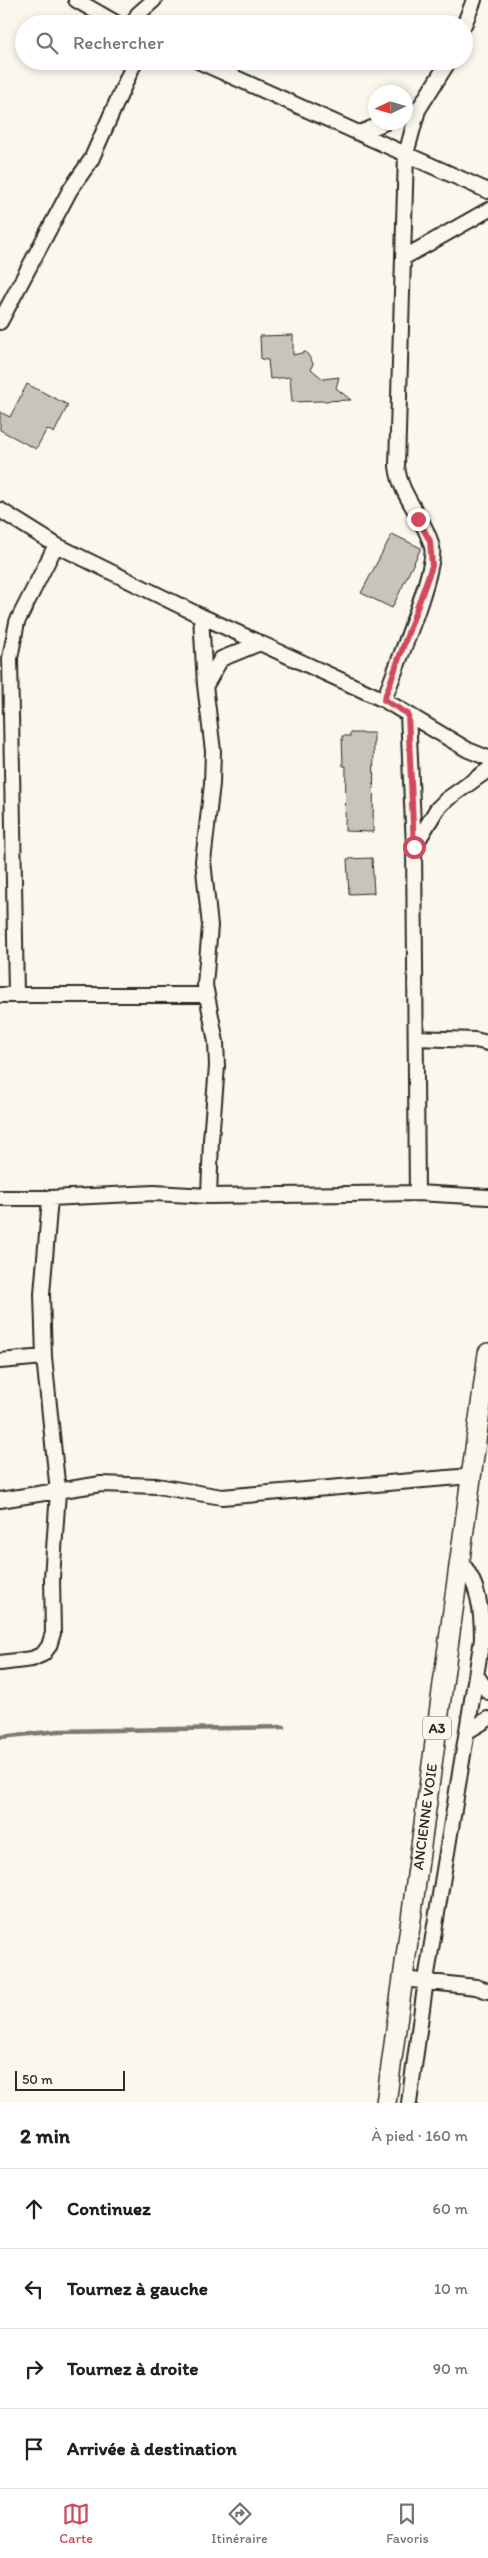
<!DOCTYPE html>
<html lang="fr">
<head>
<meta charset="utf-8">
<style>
	body { margin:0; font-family:Itim,sans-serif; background:#f2f2f2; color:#202124 }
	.compass { position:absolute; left:368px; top:85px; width:45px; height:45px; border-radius:50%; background:#fff; box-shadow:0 2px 8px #0003; rotate:266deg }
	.scale { position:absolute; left:15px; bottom:12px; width:110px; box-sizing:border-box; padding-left:5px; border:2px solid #2b2b2b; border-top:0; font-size:14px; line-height:18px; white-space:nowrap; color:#2b2b2b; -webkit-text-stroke:4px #fbf7ec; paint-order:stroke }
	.stop { position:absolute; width:15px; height:15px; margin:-11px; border:4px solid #d1495b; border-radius:50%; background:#fff }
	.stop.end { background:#d1495b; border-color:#fff; box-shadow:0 1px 5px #0008 }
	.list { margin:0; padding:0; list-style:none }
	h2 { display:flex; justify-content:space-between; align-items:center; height:65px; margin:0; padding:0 20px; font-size:21px }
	h2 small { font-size:16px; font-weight:400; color:#757577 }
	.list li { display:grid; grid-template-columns:32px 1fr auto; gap:15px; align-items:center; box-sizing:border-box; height:80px; padding:0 20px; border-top:1px solid #e0e0e0 }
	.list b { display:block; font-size:19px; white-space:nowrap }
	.list em { font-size:16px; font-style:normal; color:#757577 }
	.icon { flex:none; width:28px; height:28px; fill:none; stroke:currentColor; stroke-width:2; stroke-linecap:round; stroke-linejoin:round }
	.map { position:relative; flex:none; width:488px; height:2103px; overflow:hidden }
	.search { position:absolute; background:#fff; box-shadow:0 2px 8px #0003; left:15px; right:15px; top:15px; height:55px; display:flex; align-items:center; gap:12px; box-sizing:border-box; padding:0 18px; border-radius:28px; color:#757577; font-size:19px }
	.sheet { height:385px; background:#fff }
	nav { display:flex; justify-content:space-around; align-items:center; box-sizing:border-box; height:70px; border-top:1px solid #e0e0e0; background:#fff; font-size:14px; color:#757577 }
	nav a { display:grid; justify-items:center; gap:2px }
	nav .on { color:#d1495b }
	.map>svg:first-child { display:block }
</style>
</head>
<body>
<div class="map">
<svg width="488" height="2103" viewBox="0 0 488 2103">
	<rect width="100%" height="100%" fill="#fbf7ec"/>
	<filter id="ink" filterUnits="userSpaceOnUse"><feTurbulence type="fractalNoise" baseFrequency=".02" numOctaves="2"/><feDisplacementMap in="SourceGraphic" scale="10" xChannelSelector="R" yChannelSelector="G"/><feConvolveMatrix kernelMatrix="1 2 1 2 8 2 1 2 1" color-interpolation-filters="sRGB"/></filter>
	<g filter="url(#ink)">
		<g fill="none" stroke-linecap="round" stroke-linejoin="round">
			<!-- stream -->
			<path stroke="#7b7a75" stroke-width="4.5" d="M 0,1737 L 59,1731 L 284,1727"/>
		</g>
		<!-- building -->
		<path fill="#c7c4bc" stroke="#2b2b2b" d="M 293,335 L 293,355 L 306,352 L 313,363 L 311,369 L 323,379 L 339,377 L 336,388 L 351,400 L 292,402 L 290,377 L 270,379 L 268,360 L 261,359 L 260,336 Z
			M 27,384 L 68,405 L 54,433 L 47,429 L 36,449 L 0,430 L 0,412 L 10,417 Z
			M 392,534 L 421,548 L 392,608 L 361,593 Z
			M 350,733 L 374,733 L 373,832 L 345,831 L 346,766 L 343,766 L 342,736 L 350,736 Z
			M 372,858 L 374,893 L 349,894 L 347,859 Z"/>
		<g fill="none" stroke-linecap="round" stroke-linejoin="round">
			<!-- minor casing -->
			<g stroke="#2b2b2b" stroke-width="18">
				<path id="minor" d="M 76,0 L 118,24
					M 133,24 L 138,14 L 154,0
					M 464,25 L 474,0
					M 198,61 L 488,191
					M 360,133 L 386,122
					M 403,258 L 488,210
					M 0,322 L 70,190 L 91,160 L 135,61
					M 0,510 L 56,545 L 201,616 L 384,700 L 468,750 L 488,758
					M 201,616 L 205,685 L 213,751 L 212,784 L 203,861 L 210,926 L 205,985 L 216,1042 L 217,1066 L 211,1140 L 209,1196
					M 206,685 L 221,659 L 260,643
					M 384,700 C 394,672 437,569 432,547 C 425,518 400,497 397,466 L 406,154 L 418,110 L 449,61
					M 408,714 L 414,847 L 417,1193
					M 414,847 L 437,809 L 446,800 L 488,770
					M 16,994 L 10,658 L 17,622 L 56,545
					M 0,995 L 206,995
					M 416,1038 L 475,1040 L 488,1043
					M 0,1198 L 50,1198 L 154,1193 L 209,1196 L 417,1193 L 488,1197
					M 0,1361 L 44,1357
					M 0,1500 L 101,1484 L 157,1486 L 222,1497 L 471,1476
					M 0,1663 L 32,1659 L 43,1654 L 49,1646 L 53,1633 L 52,1578 L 58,1492 L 44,1357 L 42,1294 L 50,1198
					M 477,1676 L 488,1692
					M 468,1731 L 488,1719
					M 403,1979 L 476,1987 L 488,1991
					M 409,2103 L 426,1980 L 482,1639 C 482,1611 479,1583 460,1561"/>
			</g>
			<!-- major casing -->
			<g stroke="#2b2b2b" stroke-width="22">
				<g id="major">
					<path id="s1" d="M 386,2103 L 488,1353"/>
				</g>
			</g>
			<!-- minor -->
			<use href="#minor" stroke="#fbf7ec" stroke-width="14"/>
			<!-- major -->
			<use href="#major" stroke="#fbf7ec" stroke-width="19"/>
		</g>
	</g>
	<g fill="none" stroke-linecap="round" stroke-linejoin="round" filter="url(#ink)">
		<!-- route -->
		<path stroke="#d1495b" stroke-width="6" d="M 414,847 L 408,714 L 384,700 L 432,566 L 430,541 L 418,519"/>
	</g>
	<g text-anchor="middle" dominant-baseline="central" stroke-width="4" stroke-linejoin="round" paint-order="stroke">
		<!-- shield labels -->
		<rect fill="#fbf7ec" stroke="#696865" stroke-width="1" x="423" y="1716.5" width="28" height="23" rx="4"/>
		<g font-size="14" font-weight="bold" fill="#2b2b2b">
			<text x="437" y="1728">A3</text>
		</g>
		<!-- street labels -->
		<g font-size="15" fill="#2b2b2b" stroke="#fbf7ec">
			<text stroke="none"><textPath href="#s1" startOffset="289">ANCIENNE VOIE</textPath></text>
		</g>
	</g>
</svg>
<svg class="compass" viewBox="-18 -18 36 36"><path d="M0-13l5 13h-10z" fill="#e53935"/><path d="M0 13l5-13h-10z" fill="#757577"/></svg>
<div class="scale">50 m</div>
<div class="stop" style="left:414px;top:847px"></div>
<div class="stop end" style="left:418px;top:519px"></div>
<div class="search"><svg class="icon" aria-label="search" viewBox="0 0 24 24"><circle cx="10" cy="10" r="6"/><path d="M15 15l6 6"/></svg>Rechercher</div>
</div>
<section class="sheet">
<h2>2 min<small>À pied · 160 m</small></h2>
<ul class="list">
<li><svg class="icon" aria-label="ahead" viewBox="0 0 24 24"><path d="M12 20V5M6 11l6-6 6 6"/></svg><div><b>Continuez</b></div><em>60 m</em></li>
<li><svg class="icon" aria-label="left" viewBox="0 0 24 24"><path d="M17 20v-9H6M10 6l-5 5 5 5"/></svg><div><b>Tournez à gauche</b></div><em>10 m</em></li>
<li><svg class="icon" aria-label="right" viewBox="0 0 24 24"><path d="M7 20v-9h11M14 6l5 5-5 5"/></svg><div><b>Tournez à droite</b></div><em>90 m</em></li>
<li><svg class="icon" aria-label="arrive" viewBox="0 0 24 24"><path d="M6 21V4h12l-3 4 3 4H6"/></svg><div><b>Arrivée à destination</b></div></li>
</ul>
</section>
<nav>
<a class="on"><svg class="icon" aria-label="map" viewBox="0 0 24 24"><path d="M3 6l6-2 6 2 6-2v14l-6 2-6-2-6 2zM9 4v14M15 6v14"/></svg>Carte</a>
<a><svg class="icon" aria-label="directions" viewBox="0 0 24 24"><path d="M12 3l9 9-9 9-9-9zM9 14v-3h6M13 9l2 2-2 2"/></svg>Itinéraire</a>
<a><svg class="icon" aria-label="saved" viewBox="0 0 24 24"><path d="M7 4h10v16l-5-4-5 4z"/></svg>Favoris</a>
</nav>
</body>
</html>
